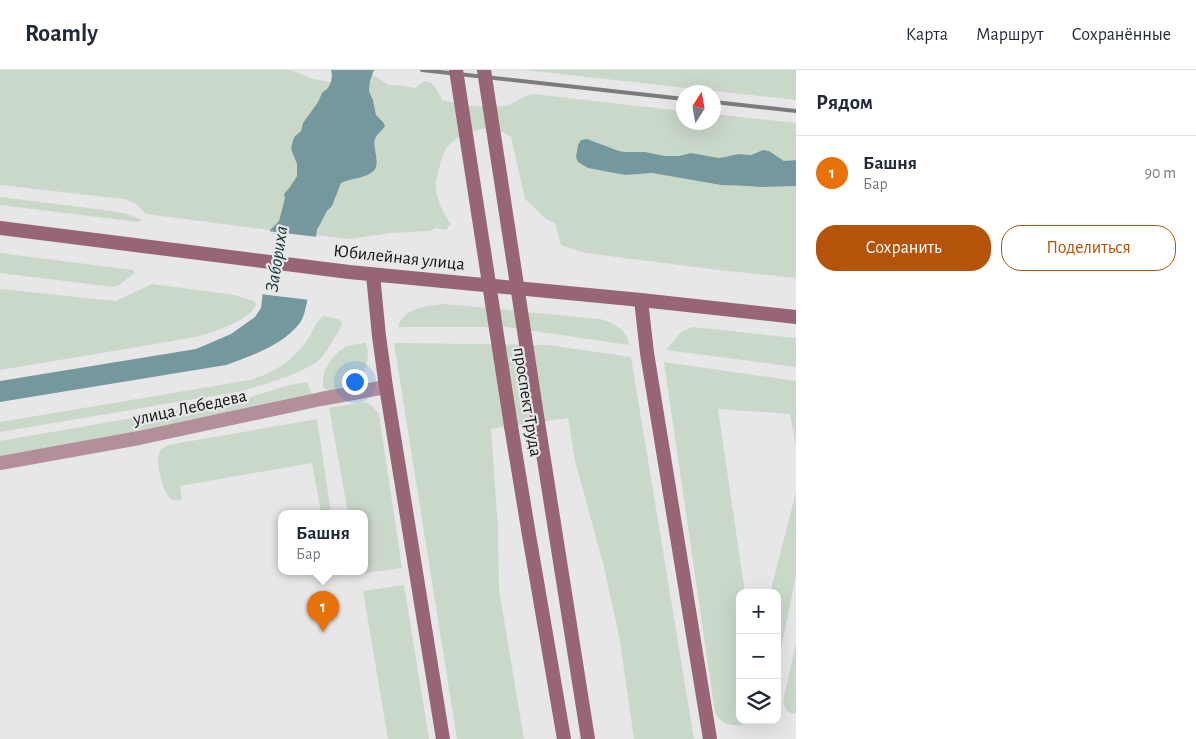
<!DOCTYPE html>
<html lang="ru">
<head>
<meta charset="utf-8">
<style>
	body { margin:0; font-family:"Alegreya Sans",sans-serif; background:#f2f2f3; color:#1f2937 }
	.controls { position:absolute; right:15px; bottom:15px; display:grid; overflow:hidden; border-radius:10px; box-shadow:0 5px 20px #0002 }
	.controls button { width:45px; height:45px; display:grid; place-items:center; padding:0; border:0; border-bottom:1px solid #e0e1e3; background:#fff; color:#1f2937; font:25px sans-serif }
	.compass { position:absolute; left:676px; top:15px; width:45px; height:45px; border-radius:50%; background:#fff; box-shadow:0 5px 20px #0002; rotate:11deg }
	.you { position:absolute; left:354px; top:311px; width:18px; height:18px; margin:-12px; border:4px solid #fff; border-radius:50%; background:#1a73e8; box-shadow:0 0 0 8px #1a73e833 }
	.badge { display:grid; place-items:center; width:32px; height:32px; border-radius:50%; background:#b45309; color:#fff; font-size:16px; font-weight:700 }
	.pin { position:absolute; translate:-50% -41px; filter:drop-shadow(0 1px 2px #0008) }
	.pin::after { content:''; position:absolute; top:26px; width:18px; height:15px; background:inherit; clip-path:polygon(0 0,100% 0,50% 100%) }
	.popup { position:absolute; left:278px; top:440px; width:90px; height:65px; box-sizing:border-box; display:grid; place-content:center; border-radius:10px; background:#fff; filter:drop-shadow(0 1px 4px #0005); font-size:16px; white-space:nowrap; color:#747a83 }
	.popup b { font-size:19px; color:#1f2937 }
	.popup::after { content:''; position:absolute; left:50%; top:100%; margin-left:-10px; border:10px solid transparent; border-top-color:#fff }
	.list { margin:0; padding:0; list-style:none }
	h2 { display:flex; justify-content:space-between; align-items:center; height:65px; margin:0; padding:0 20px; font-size:21px }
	h2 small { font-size:16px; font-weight:400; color:#747a83 }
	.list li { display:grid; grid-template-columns:32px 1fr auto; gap:15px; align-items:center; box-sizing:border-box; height:75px; padding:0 20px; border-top:1px solid #e0e1e3 }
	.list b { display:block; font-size:19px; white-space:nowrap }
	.list p { margin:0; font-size:16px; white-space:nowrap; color:#747a83 }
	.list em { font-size:16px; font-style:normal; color:#747a83 }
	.actions { display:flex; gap:10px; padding:15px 20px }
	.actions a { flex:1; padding:11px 0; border:1px solid #b45309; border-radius:20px; text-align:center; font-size:18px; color:#b45309 }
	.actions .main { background:#b45309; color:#fff }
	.icon { flex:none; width:28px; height:28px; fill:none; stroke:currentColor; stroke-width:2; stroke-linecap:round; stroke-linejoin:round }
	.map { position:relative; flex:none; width:796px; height:669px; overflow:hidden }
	header { display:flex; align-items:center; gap:30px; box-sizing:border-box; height:70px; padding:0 25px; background:#fff; border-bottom:1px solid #e0e1e3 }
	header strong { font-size:24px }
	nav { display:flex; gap:28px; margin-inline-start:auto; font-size:18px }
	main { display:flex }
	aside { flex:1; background:#fff }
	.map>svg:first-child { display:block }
</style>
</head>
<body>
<header>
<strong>Roamly</strong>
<nav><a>Карта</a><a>Маршрут</a><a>Сохранённые</a></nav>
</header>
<main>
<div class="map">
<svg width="796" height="669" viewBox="0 0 796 669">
	<rect width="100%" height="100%" fill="#e7e7e8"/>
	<!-- green -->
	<path fill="#cad8ca" d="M 0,0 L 291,0 L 313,9 L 331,12 L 328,18 L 322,23 L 318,32 L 303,53 L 301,61 L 295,66 C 295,73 295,80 296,87 C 297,103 301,108 287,121 L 279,151 L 270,160 L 146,144 L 136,134 L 124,129 L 0,115 Z
		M 524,0 L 796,0 L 796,30 Z
		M 373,5 L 389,15 L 396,15 L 415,18 L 425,11 C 435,13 438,21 442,30 C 461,35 490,40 509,35 C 517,32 523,25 533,24 L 683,41 L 684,52 L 714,52 L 714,44 L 796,53 L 796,90 L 784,91 L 769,81 L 763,80 L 751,85 L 738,84 L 725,87 L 719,88 L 691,83 L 679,86 L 665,86 L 645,82 L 625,82 L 619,81 L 587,69 L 588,98 L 625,105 L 652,103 L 721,115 L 747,116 L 754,117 L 796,116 L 796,208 L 719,200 L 585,183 L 561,175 L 555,153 L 546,149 L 525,129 L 511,67 C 507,65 502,61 497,60 C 489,57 479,59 470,62 C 463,65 456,68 450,74 C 443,80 441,90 439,99 C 438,104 436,109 436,114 C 435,127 443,143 451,154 L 446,160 L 436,158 L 430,161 L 390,163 L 350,169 L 316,165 L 320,154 L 327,140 L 332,136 L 341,113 C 349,108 364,109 371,103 C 384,92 369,77 377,66 C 378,64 380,62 382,61 L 383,52 L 376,45 L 373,30 L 369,21 L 370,11 Z
		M 0,127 L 112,141 L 127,144 L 142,150 L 138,152 L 0,135 Z
		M 0,183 L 133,200 L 135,203 L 119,215 L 113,217 L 0,203 Z
		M 152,214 L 235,225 L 254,231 L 256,234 C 252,250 211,263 196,267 L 0,300 L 0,219 L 116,231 Z
		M 444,234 L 600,249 C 613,253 628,259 629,275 L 506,257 L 398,257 C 404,237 427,236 444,234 Z
		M 323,246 L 338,249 L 341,251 L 342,255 C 335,266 329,278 321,288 C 308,302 262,315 242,321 L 0,362 L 0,352 L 250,310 C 274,303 294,290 308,269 C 313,261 316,252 323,246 Z
		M 692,257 L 796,268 L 796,297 L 666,280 L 681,262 Z
		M 363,273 L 366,273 C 375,300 351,327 324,319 C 319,305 331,285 344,278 C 350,274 357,275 363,273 Z
		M 394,273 L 548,275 L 631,287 L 694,669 L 634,669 L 620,571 L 604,497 L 575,391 L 568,348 L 491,359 L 498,459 L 499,519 L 524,669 L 457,669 Z
		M 664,292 L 796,311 L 796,377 L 790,344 L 718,339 L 745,523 L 740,523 L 740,650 L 761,650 L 760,652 C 744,655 725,661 715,643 Z
		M 307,312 L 314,328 L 313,333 L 0,386 L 0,371 L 248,328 L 285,316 Z
		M 365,332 L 372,336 L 379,344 L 402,498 L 358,504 L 357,501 L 364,501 L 364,443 L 348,443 L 329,338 Z
		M 317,349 L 331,443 L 321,443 L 312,393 L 180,416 L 182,430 C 178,430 174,431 171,429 C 162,423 156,392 159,383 C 161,379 164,377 168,375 Z
		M 796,422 L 796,506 L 777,598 L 777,523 L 770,523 Z
		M 404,515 L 429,669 L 388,669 L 363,521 Z
		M 796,573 L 796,643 L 792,644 L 786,640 L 783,632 Z"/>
	<!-- water -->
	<path fill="#75989f" d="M 331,0 L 374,0 L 370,11 L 369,21 L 373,30 L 376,45 L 383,52 L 385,56 C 382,61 377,64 375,69 C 372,80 383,95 371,103 C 362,109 350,108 341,113 L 332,136 L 327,141 L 317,160 L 307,232 C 305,240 304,248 299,254 C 283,275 249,287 226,295 L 0,332 L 0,311 L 196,279 L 231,264 L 255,247 L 261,238 L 270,160 L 279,151 L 280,147 L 285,128 L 284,124 L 290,117 L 297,106 L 297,94 L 291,79 L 293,70 L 295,66 L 301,61 L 303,53 L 318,32 L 322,23 L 328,18 L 331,12 L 332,5 Z
		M 587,69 L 619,81 L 625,82 L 645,82 L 665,86 L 679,86 L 691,83 L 719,88 L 725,87 L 738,84 L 751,85 L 763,80 L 769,81 L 784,91 L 796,90 L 796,116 L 760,117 L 747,116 L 721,115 L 652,103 L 625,105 L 588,98 L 578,92 L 576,87 L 578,75 L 581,70 Z"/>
	<!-- pier -->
	<path fill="#e7e7e8" d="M 267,161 L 318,167 L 310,230 L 260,224 Z"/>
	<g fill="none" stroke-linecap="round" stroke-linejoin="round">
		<!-- minor -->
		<path stroke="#b38f99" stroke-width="14" d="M 0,393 L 139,368 L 321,329 L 386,317"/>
		<!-- secondary -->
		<path stroke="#976574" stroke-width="14" d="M 0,158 L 349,202 L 641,230 L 796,247
			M 373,205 L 379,266 L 386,317 L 443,669
			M 641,230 L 647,283 L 710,669
			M 538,352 L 588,669
			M 511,356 L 529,465 L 564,669"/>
		<!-- rail -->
		<path stroke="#7c7c7d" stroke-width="4" d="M 422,0 L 684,29
			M 714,32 L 796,41"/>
		<!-- secondary-bridge -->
		<path stroke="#976574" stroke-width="14" d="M 456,0 L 511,356
			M 484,0 L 538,352"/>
	</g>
	<g text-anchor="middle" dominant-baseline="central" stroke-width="4.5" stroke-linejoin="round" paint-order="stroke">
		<!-- street labels -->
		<g font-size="18" fill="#121212" stroke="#e7e7e8">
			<text transform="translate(399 188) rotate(6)">Юбилейная улица</text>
			<text transform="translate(527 332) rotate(81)">проспект Труда</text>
			<text transform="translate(190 338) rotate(-12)">улица Лебедева</text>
		</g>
		<!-- water labels -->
		<g font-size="19" font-style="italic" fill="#0f343a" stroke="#e7e7e8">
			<text transform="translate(277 189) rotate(-81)">Забориха</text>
		</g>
	</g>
</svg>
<div class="controls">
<button>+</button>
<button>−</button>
<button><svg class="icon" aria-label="layers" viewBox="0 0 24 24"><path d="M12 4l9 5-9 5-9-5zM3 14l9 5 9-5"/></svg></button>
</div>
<svg class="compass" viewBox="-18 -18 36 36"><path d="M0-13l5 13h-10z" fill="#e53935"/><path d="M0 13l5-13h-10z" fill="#747a83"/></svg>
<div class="you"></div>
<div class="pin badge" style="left:323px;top:562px;background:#e8710a">1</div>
<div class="popup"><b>Башня</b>Бар</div>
</div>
<aside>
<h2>Рядом<small></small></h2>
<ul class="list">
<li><span class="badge" style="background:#e8710a">1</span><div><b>Башня</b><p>Бар</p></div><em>90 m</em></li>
</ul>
<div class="actions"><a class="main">Сохранить</a><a>Поделиться</a></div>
</aside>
</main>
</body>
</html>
